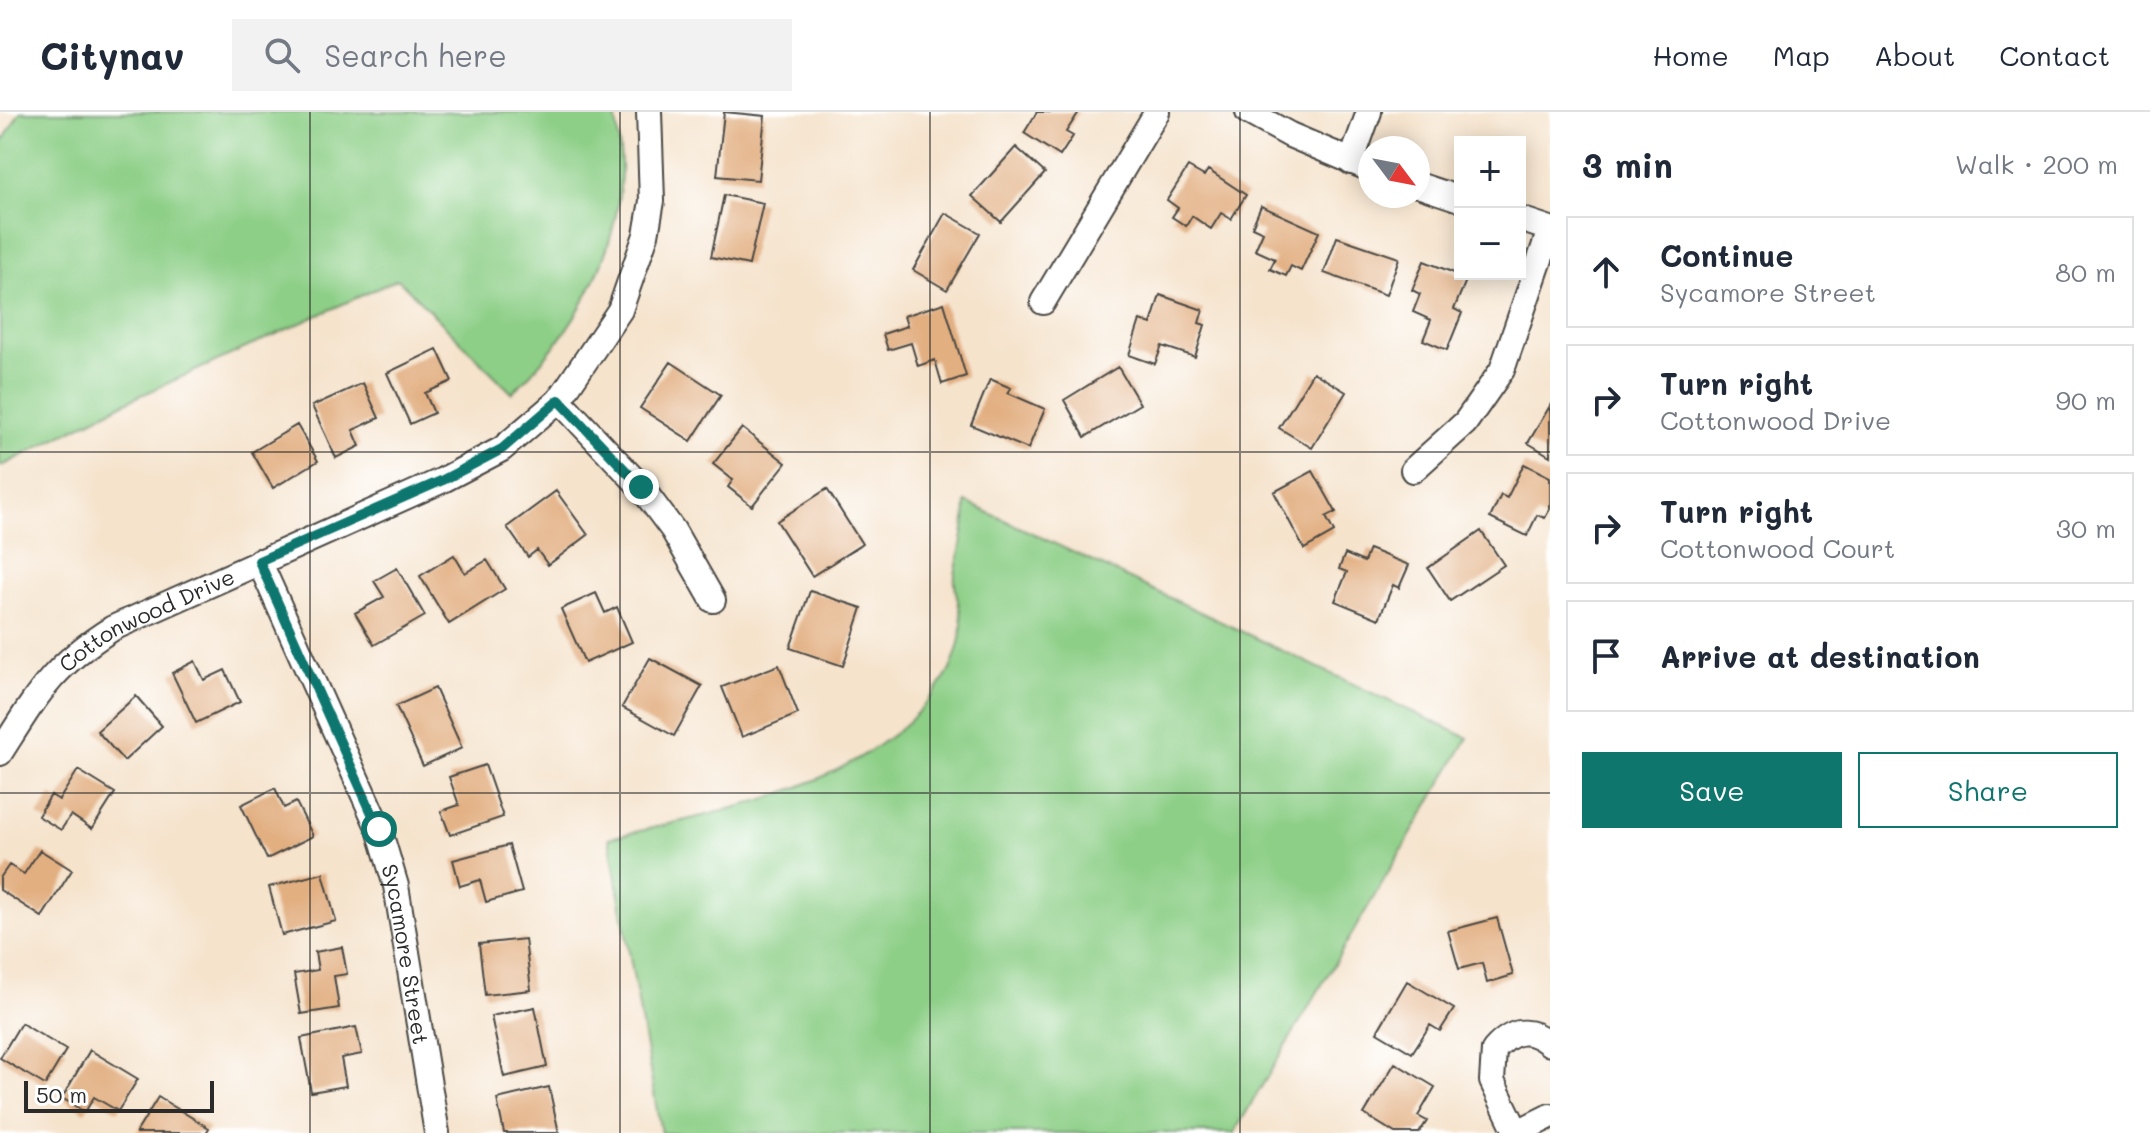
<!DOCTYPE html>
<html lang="en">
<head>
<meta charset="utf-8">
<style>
	body { margin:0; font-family:Mali,sans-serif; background:#f2f2f3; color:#1f2937 }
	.controls { position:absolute; right:24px; top:24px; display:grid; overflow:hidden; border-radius:0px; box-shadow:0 4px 20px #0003 }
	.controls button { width:72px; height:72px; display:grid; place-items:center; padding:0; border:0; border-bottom:2px solid #e0e1e3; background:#fff; color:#1f2937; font:40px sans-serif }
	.compass { position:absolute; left:1358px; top:24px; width:72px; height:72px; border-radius:50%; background:#fff; box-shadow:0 4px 20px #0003; rotate:122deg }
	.scale { position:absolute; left:24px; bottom:20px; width:190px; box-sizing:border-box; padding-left:8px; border:4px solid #2b2b2b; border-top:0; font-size:22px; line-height:28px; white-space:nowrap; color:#2b2b2b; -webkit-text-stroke:6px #fff; paint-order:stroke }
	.stop { position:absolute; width:24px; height:24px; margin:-18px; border:6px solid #0f766e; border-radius:50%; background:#fff }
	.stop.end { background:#0f766e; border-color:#fff; box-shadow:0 2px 8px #0008 }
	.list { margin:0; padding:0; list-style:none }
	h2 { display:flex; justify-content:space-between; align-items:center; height:104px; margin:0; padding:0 32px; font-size:34px }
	h2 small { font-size:26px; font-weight:400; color:#747a83 }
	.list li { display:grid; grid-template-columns:52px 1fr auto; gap:24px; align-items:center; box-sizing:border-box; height:112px; margin:0 16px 16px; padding:0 16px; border:2px solid #e0e1e3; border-radius:0px }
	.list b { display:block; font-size:30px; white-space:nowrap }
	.list p { margin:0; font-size:26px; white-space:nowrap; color:#747a83 }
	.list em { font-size:26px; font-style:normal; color:#747a83 }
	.actions { display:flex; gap:16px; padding:24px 32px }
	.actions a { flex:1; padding:18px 0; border:2px solid #0f766e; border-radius:0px; text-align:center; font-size:28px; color:#0f766e }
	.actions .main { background:#0f766e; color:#fff }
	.icon { flex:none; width:44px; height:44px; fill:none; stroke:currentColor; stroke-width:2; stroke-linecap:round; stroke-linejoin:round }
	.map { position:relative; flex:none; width:1550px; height:1021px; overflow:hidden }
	header { display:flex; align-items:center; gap:48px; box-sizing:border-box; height:112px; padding:0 40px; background:#fff; border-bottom:2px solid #e0e1e3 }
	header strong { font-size:38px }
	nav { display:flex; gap:44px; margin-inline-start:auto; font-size:28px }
	.search { width:560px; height:72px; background:#f2f2f3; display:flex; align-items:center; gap:20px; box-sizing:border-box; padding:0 28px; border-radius:0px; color:#747a83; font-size:30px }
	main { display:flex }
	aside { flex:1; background:#fff }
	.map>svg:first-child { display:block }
</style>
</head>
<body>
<header>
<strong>Citynav</strong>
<div class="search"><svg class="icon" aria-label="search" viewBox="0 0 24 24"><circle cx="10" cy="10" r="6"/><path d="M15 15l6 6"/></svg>Search here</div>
<nav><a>Home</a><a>Map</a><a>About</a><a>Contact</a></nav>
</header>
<main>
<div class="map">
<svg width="1550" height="1021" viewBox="0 0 1550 1021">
	<rect width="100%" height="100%" fill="#fff"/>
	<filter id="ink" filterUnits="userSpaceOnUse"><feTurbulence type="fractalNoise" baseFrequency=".0125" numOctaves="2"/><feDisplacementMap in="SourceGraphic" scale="16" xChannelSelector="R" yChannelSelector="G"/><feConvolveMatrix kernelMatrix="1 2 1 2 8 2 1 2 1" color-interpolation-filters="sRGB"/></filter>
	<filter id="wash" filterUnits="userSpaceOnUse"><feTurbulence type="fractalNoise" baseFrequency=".006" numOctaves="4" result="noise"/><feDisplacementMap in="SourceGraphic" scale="32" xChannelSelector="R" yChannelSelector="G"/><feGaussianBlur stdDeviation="1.8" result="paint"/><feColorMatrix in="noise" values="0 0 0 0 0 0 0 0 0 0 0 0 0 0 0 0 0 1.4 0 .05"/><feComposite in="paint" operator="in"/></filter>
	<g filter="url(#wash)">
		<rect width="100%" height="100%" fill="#f5e3cc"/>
		<!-- green -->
		<path fill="#8dcf87" stroke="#5c7d59" stroke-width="2" d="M 20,0 L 615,0 C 617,20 622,41 621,61 C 617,148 573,222 512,281 L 398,167 L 122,292 L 0,355 L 0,34 Z
			M 966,390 L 1468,626 L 1234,1021 L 661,1021 L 609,726 C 726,698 877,675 947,563 C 954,552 962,524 962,511 C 961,495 953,478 955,463 C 960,437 966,416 966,390 Z"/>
		<g id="blocks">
			<!-- building -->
			<path fill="#e2af81" d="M 724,0 L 765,4 L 758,68 L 717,64 Z
				M 1037,0 L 1079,0 L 1066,20 L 1073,24 L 1060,44 L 1024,21 Z
				M 1016,35 L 1045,61 L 1001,110 L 972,84 Z
				M 1188,55 L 1204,64 L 1208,58 L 1246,83 L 1231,107 L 1221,101 L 1211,117 L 1192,104 L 1186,114 L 1172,105 L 1178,96 L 1167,88 Z
				M 724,83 L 763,91 L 749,153 L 711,145 Z
				M 1261,94 L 1319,120 L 1301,159 L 1291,154 L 1286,164 L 1270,157 L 1275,147 L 1255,138 L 1263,120 L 1252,115 Z
				M 945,101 L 980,121 L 947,178 L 913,158 Z
				M 1337,125 L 1399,146 L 1386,183 L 1324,161 Z
				M 1424,149 L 1467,166 L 1454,197 L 1462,201 L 1447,238 L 1423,228 L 1431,208 L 1413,200 L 1420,182 L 1412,178 Z
				M 1160,183 L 1203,198 L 1199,211 L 1205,213 L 1195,245 L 1162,234 L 1155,252 L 1129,243 L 1140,208 L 1151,212 Z
				M 944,191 L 966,264 L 942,272 L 935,248 L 918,254 L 911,231 L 888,238 L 883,222 L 907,214 L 904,204 Z
				M 437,237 L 452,269 L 425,281 L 434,301 L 410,312 L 387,261 Z
				M 671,250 L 721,283 L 691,329 L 640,296 Z
				M 1118,255 L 1140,292 L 1085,325 L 1064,288 Z
				M 1313,260 L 1346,280 L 1312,336 L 1279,316 Z
				M 990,267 L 1011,276 L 1008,281 L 1045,297 L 1028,337 L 971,313 Z
				M 363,271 L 379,306 L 353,318 L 360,334 L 336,346 L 312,294 Z
				M 1550,294 L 1550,344 L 1528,331 Z
				M 297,313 L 318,349 L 273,376 L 252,340 Z
				M 742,316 L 786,351 L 752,394 L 728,375 L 733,368 L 713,352 Z
				M 1524,352 L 1550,365 L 1550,397 L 1545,406 L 1537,403 L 1527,424 L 1490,406 L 1501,383 L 1507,386 Z
				M 1313,359 L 1336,400 L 1326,405 L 1334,420 L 1304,437 L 1274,380 Z
				M 827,377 L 862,432 L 812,464 L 777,409 Z
				M 556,379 L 588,423 L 548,453 L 537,438 L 528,445 L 507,415 Z
				M 1481,419 L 1504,453 L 1450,489 L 1428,456 Z
				M 1369,437 L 1409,453 L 1399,476 L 1393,473 L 1379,507 L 1335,489 L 1347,460 L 1339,457 L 1345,442 L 1364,450 Z
				M 454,443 L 465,461 L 487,448 L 505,477 L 449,512 L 420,464 Z
				M 397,456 L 425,504 L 374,533 L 355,501 L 384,485 L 374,469 Z
				M 810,479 L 862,496 L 843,554 L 790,536 Z
				M 596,481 L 605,501 L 617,495 L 632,530 L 585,551 L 561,497 Z
				M 650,546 L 702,574 L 674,624 L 622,595 Z
				M 195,549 L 204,568 L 225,558 L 240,590 L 196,611 L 172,561 Z
				M 779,553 L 798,602 L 742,625 L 722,575 Z
				M 435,576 L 462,636 L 423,654 L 396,594 Z
				M 136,584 L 162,614 L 124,649 L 97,619 Z
				M 485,653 L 503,705 L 450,723 L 441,699 L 459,693 L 449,665 Z
				M 78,658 L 115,681 L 92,717 L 71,703 L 61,718 L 38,704 L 51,683 L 59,688 Z
				M 275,676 L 284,696 L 296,690 L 313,724 L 267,747 L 241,693 Z
				M 509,733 L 522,780 L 486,790 L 480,768 L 460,774 L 453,748 Z
				M 40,738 L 72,758 L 42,805 L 0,778 L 0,766 L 9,753 L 24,762 Z
				M 323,761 L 336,809 L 282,823 L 269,775 Z
				M 1497,806 L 1513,863 L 1487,871 L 1482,851 L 1459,857 L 1448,819 Z
				M 525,827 L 531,878 L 485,883 L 479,832 Z
				M 342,835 L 347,862 L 334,864 L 339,896 L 301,902 L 294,862 L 318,858 L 315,840 Z
				M 1407,869 L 1454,897 L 1440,919 L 1430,913 L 1412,941 L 1377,920 Z
				M 535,895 L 547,955 L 504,965 L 491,904 Z
				M 21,911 L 66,938 L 45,973 L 0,946 Z
				M 356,915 L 362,942 L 341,946 L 346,974 L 311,980 L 301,926 Z
				M 90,938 L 138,967 L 118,999 L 94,985 L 85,1000 L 62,986 Z
				M 1395,951 L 1435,975 L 1418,1004 L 1427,1009 L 1419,1021 L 1395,1021 L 1364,1002 Z
				M 549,975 L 559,1021 L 504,1021 L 497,987 Z
				M 158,985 L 209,1016 L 206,1021 L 136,1021 Z"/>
		</g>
	</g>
	<g filter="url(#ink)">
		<use href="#blocks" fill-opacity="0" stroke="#494743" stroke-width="2"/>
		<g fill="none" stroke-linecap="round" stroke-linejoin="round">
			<!-- minor casing -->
			<g stroke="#494743" stroke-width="28">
				<g id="minor">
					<path d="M 1248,0 L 1290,23 L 1370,57"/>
					<path d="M 1351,50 L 1369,0"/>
					<path d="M 1418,73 L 1460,87"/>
					<path d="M 1520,107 L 1550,117"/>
					<path d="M 1043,190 L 1157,0"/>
					<path d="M 559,288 L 641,375 L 673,418 L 713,488"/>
					<path d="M 1413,358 L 1465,311 L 1502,258 L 1550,118"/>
					<path id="s1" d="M 259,449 L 379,717 L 396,774 L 437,1021"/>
					<path id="s2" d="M 0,641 C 37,583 52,554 113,516 L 443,368 L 502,337 L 559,288 L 620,198 L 646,123 L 652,89 L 649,0"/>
					<path d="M 1516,1021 L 1550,1004"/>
					<path d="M 1517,1021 L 1492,969 L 1494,938 C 1512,918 1528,914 1550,932"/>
				</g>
			</g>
			<!-- minor -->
			<use href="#minor" stroke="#fff" stroke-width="24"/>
		</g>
	</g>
	<g fill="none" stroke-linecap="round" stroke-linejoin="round" filter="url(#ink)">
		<!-- route -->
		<path stroke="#0f766e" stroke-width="10" d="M 379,717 L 259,449 L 443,368 L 502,337 L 559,288 L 641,375"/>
	</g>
	<!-- grid -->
	<path fill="none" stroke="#2b2b2b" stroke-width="2" stroke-opacity="0.55" d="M 310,0 L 310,1021M 620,0 L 620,1021M 930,0 L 930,1021M 1240,0 L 1240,1021M 0,340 L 1550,340M 0,681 L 1550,681"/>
	<g text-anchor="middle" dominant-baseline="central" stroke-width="7" stroke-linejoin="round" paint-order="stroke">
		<!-- street labels -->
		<g font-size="22" fill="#2b2b2b" stroke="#fff">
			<text stroke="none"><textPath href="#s2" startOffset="204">Cottonwood Drive</textPath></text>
			<text stroke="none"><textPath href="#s1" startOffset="422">Sycamore Street</textPath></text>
		</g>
	</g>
</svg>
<div class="controls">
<button>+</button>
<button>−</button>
</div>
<svg class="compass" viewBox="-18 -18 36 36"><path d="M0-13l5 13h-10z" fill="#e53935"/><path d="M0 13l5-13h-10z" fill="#747a83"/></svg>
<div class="scale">50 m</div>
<div class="stop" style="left:379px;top:717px"></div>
<div class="stop end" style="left:641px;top:375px"></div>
</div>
<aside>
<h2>3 min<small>Walk · 200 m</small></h2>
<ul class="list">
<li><svg class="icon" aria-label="ahead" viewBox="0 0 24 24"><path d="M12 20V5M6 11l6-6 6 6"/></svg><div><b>Continue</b><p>Sycamore Street</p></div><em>80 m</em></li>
<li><svg class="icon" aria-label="right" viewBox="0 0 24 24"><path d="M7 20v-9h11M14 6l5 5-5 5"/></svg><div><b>Turn right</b><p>Cottonwood Drive</p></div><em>90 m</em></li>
<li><svg class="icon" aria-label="right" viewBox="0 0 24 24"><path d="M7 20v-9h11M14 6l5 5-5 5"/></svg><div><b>Turn right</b><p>Cottonwood Court</p></div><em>30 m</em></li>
<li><svg class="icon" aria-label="arrive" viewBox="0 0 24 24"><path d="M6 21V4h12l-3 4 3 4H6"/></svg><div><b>Arrive at destination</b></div></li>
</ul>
<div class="actions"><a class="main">Save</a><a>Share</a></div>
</aside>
</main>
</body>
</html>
